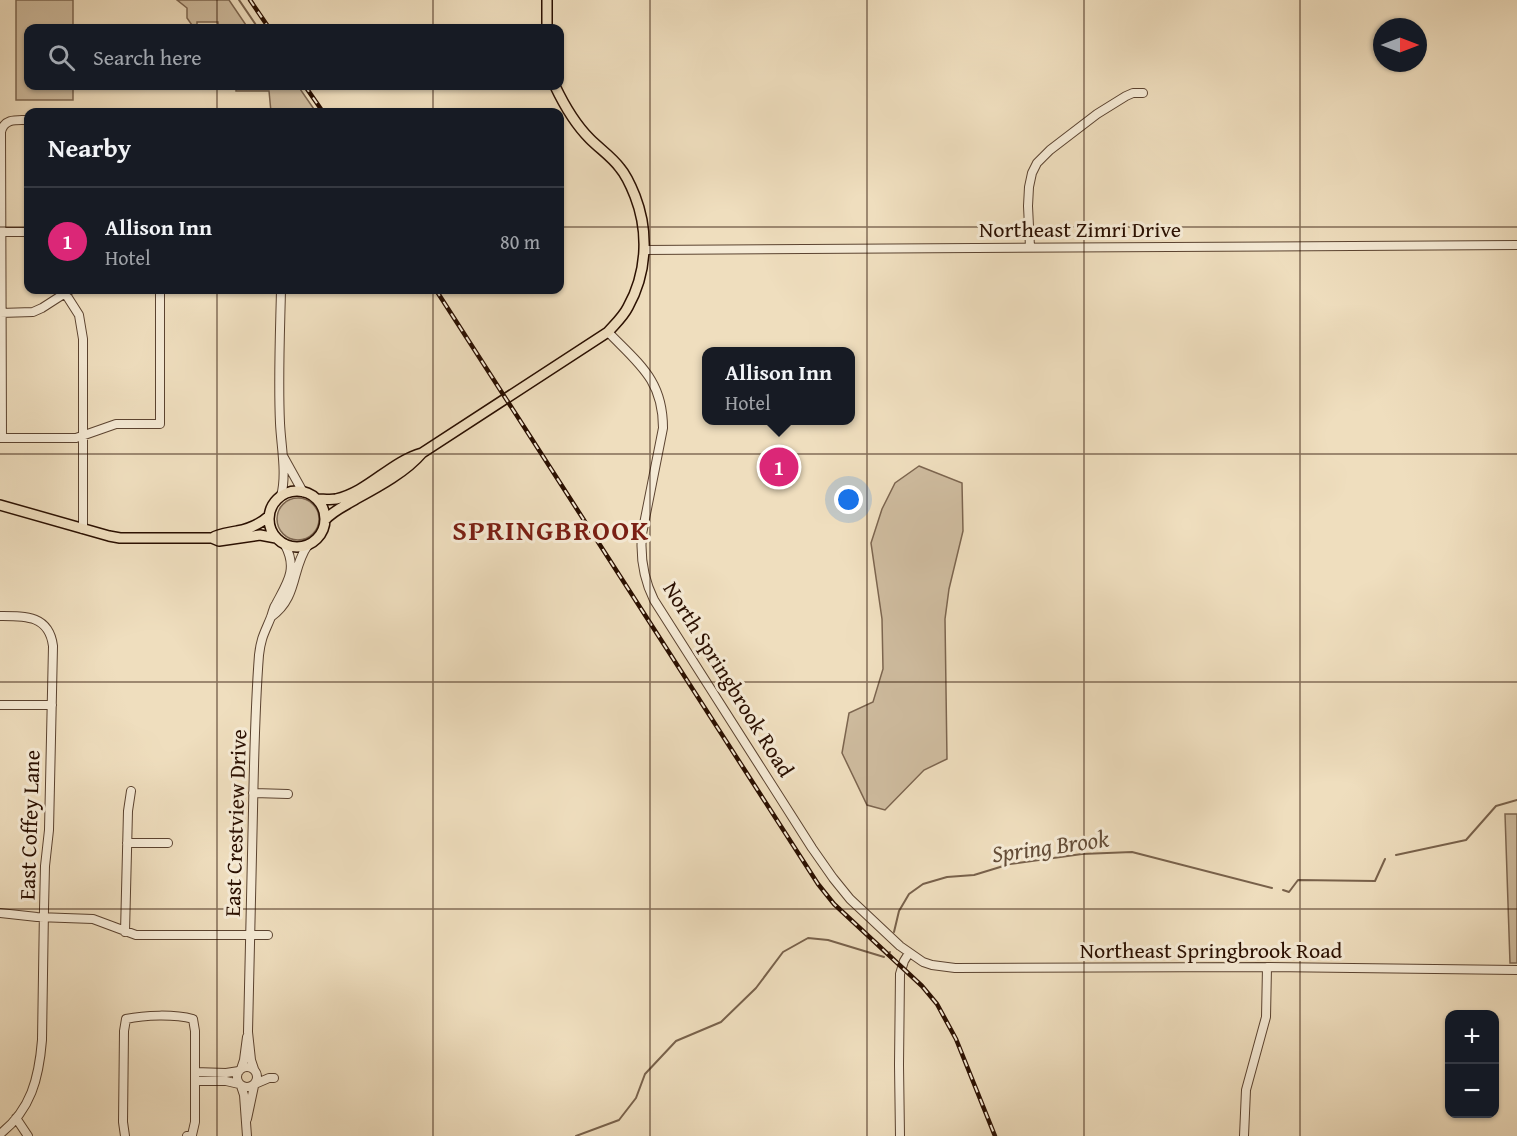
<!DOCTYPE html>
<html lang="en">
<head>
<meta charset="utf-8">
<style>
	body { margin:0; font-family:"Gentium Book Plus",serif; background:#242831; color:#f1f3f6 }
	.controls { position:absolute; right:18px; bottom:18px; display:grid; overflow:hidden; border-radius:12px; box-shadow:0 2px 4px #0004 }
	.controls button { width:54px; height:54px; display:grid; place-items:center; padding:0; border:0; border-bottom:2px solid #363941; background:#171b24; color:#f1f3f6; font:30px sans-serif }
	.compass { position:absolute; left:1373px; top:18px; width:54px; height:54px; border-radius:50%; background:#171b24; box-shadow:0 2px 4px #0004; rotate:90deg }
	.you { position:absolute; left:849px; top:500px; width:21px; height:21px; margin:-15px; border:4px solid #fff; border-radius:50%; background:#1a73e8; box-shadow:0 0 0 9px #1a73e833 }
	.badge { display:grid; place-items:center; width:39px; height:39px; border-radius:50%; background:#db2777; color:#fff; font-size:20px; font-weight:700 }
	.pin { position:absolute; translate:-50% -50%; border:3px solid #fff; box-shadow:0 2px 6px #0006 }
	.popup { position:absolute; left:702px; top:347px; width:153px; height:78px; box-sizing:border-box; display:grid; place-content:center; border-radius:12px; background:#171b24; filter:drop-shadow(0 2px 4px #0005); font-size:20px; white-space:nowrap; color:#9ea1a6 }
	.popup b { font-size:22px; color:#f1f3f6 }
	.popup::after { content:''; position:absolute; left:50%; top:100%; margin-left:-12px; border:12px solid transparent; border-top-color:#171b24 }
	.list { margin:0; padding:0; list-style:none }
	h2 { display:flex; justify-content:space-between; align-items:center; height:78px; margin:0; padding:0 24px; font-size:26px }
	h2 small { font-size:20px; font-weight:400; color:#9ea1a6 }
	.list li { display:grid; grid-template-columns:39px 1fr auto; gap:18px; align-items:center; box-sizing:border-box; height:108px; padding:0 24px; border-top:2px solid #363941 }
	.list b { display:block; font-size:22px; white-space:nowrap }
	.list p { margin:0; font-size:20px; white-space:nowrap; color:#9ea1a6 }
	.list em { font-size:20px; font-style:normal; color:#9ea1a6 }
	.icon { flex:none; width:33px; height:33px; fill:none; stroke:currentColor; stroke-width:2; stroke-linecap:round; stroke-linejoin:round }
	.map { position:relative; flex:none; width:1517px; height:1136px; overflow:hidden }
	.search { position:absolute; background:#171b24; box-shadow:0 2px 4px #0004; left:24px; top:24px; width:540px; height:66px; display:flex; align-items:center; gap:15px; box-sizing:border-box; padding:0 21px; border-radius:12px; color:#9ea1a6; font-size:22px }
	.panel { position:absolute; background:#171b24; box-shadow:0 2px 4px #0004; left:24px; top:108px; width:540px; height:186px; border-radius:12px }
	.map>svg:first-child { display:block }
</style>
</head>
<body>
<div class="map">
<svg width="1517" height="1136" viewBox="0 0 1517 1136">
	<rect width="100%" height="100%" fill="#efdebe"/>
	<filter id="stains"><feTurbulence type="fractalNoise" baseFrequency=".00333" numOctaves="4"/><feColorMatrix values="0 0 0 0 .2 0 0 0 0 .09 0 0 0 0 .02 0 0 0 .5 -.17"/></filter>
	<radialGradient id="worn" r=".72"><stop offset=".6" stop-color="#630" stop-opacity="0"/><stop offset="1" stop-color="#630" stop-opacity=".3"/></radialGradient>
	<!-- green -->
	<path fill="#cebb9e" stroke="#7c654f" stroke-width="1.5" d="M 16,0 L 73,0 L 73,28 L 28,28 L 28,86 L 73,86 L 73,100 L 16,100 Z
		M 177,0 L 229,0 L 248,28 L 218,28 L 218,22 L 197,22 L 197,28 L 194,28 L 187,18 L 187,8 Z
		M 236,86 L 298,86 L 316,112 L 271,112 L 269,91 L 236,91 Z
		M 919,466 L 962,483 L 963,531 L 949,589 L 945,619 L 947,759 L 924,770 L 885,810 L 867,805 L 842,753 L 849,713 L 873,702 L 883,669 L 882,619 L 871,543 L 882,509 L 895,483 Z
		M277 519a21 21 0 1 1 42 0a21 21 0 1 1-42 0Z
		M 1505,814 L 1517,814 L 1517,963 L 1510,963 Z"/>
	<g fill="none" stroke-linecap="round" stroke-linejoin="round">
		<!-- stream -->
		<path stroke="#78614b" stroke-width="2" d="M 239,0 L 258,28
			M 1396,855 L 1466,840 L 1496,806 L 1517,800
			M 1283,890 L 1289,892 L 1298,880 L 1375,881 L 1385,859
			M 894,932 L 899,911 L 909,894 L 923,884 L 947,877 L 974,875 L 1010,864 L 1082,854 L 1132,852 L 1272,888
			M 889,953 L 890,952
			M 576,1136 L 619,1120 L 636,1098 L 645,1074 L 676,1041 L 721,1022 L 756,988 L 783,952 L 808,938 L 828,940 L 884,957"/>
		<!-- minor casing -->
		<g stroke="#5b4330" stroke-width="10">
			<path id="minor" d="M 1,232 L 28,232
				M 1030,247 L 1028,206 L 1029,187 L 1032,173 L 1037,163 L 1050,150 L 1097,114 L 1126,96 L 1133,93 L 1143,93
				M 644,250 L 1517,245
				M 281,290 C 280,334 278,379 280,423 C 281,446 287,474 281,496
				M 65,293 L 79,315 L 83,339 L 83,529
				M 0,313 L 33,312 L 42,308 L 70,290
				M 608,332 C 639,364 663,380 663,428 L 642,534 C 640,558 643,578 654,600 L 812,848 L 833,878 L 850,899 L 900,946 L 923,962 L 932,965 L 955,968 L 1267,967 L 1517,970
				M 0,438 L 76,438 L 116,424 L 160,424 L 160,290
				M 2,438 L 1,132 C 4,118 17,120 28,120
				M 283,456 L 303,492
				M 0,616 C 25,616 49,615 53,646 L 49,830 L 45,866 L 44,909 L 42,1040 C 39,1078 31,1110 0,1134
				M 271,617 C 299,597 291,568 308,545
				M 0,705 L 52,705
				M 253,793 L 288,794
				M 127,843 L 168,843
				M 0,913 L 37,917 L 93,919 L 136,935 L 268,935
				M 125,932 L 128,811 L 131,791
				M237 1077a10 10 0 1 1 20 0a10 10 0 1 1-20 0Z
				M 241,1069 L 244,1060 L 247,1037
				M 254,1069 L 251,1060 L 248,1032 C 249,958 251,884 253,810 C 254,758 255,706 259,655 C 261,637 265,632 271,617 C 273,612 273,608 276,604 C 287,583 298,569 285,545
				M 195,1072 L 226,1073 L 239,1071
				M 195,1081 L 226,1081 L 239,1084
				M 255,1084 L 269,1078 L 274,1078
				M 241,1086 L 244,1095 L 247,1136
				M 16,1118 L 28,1136
				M 247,1119 L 254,1086
				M 125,1136 L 123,1122 L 124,1031 L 126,1019 C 145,1015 174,1014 193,1019 L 195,1031 L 195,1122 L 192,1135 L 187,1136
				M 900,1136 L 899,1065 L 900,974 L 904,961 L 909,953
				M 1244,1136 L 1246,1090 L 1266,1017 L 1267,967"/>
		</g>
		<!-- major casing -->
		<g stroke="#2a0f00" stroke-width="12">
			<path id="major" d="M 547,0 L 547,28
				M269 519a28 28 0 1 1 56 0a28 28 0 1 1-56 0Z
				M 317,499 C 323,499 330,500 336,499 C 368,492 390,462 422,453
				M 0,505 L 109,536 L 120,538 L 212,538 L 219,541 L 260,535 L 276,538
				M 325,520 C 334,510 345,506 356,499 C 378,487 406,472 422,453 L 608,332 C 615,324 623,317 628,307 C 647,273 649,232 635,196 C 631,186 627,176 620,168 C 612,157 600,149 590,139 C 575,124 564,105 555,86
				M 212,538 C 220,533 228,533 237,531 C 249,529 260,524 269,516"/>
		</g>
		<!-- minor -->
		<use href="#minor" stroke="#f5ead5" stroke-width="8"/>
		<!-- major -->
		<use href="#major" stroke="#efdebe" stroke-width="9"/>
		<!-- rail casing -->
		<g stroke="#2a0f00" stroke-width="4.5">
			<path id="rail" d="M 250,0 L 269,28
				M 305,86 L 323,112
				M 436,290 L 818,884 L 834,904 L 922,986 L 937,1004 L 956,1039 L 995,1136"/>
		</g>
		<!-- rail -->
		<use href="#rail" stroke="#f5ead5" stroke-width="2" stroke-dasharray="7" stroke-linecap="butt"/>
	</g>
	<!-- grid -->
	<path fill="none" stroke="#2a0f00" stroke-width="1.5" stroke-opacity="0.55" d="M 217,0 L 217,28M 433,0 L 433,28M 650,0 L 650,1136M 867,0 L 867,1136M 1084,0 L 1084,1136M 1300,0 L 1300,1136M 217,86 L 217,112M 433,86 L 433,112M 0,227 L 28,227M 560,227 L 1517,227M 217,290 L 217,1136M 433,290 L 433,1136M 0,454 L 1517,454M 0,682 L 1517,682M 0,909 L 1517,909"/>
	<g text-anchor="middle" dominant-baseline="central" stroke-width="6" stroke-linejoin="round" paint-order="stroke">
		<!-- street labels -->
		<g font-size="22" fill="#2a0f00" stroke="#f5ead5">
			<text x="1080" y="229">Northeast Zimri Drive</text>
			<text transform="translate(729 679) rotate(58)">North Springbrook Road</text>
			<text transform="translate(235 823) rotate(-88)">East Crestview Drive</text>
			<text transform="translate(29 825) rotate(-88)">East Coffey Lane</text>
			<text x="1211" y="950">Northeast Springbrook Road</text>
		</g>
		<!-- water labels -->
		<g font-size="24" font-style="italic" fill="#644d38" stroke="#f5ead5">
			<text transform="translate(1050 846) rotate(-8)">Spring Brook</text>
		</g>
		<!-- district labels -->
		<g font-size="28" font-weight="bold" letter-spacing="1.5" fill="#7a1f14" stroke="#f5ead5">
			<text x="551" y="529">SPRINGBROOK</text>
		</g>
	</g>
	<rect width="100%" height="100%" filter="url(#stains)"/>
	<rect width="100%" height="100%" fill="url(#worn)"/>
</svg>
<div class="controls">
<button>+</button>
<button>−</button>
</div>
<svg class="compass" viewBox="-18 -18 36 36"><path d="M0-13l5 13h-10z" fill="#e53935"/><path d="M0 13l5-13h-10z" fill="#9ea1a6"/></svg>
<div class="you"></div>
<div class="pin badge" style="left:779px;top:467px">1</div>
<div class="popup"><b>Allison Inn</b>Hotel</div>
<div class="search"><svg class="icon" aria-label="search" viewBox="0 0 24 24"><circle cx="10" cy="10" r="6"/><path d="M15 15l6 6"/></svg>Search here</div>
<section class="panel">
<h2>Nearby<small></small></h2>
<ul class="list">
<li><span class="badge">1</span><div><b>Allison Inn</b><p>Hotel</p></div><em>80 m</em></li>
</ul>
</section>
</div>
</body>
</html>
